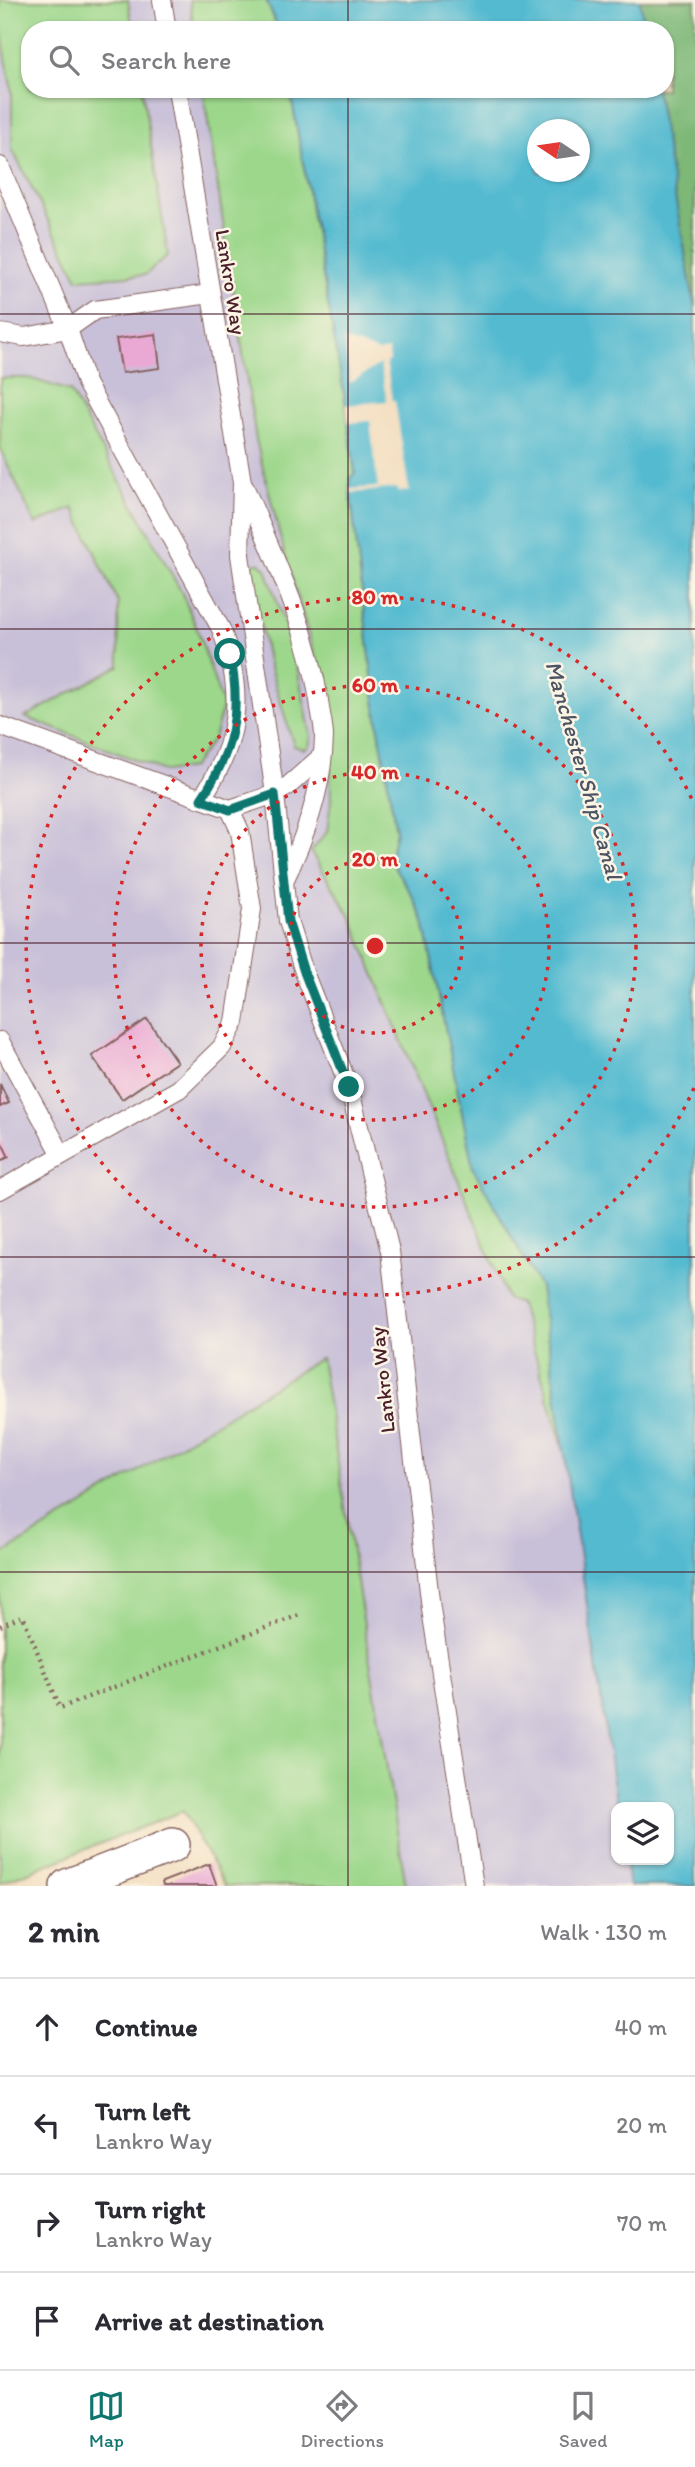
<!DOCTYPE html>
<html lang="en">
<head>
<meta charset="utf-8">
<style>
	body { margin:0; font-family:Itim,sans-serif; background:#f7f7f7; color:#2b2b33 }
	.controls { position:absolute; right:21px; bottom:21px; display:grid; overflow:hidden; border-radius:14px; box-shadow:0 2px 5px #0004 }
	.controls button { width:63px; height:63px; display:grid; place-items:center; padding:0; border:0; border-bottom:2px solid #e1e1e2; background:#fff; color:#2b2b33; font:35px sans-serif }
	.compass { position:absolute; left:527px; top:119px; width:63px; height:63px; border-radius:50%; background:#fff; box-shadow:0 2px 5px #0004; rotate:283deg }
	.stop { position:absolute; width:21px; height:21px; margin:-16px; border:5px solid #0f766e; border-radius:50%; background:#fff }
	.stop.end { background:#0f766e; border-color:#fff; box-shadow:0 2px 7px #0008 }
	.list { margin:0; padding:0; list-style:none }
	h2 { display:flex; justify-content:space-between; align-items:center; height:91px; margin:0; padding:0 28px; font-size:30px }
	h2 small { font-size:23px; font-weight:400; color:#7c7c81 }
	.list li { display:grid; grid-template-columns:46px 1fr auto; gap:21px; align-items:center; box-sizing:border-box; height:98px; padding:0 28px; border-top:2px solid #e1e1e2 }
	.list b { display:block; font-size:26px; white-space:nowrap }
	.list p { margin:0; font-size:23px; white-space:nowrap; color:#7c7c81 }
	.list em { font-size:23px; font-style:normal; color:#7c7c81 }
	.icon { flex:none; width:38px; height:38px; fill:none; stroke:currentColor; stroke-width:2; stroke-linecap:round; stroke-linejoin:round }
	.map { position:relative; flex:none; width:695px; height:1886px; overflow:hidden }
	.search { position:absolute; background:#fff; box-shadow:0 2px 5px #0004; left:21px; right:21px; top:21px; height:77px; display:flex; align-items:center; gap:18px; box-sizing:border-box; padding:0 24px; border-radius:28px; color:#7c7c81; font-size:26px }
	.sheet { height:483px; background:#fff }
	nav { display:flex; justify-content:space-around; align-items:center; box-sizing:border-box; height:98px; border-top:2px solid #e1e1e2; background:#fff; font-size:19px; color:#7c7c81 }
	nav a { display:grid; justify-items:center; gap:4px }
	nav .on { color:#0f766e }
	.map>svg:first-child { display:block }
</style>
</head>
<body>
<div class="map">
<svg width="695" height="1886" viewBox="0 0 695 1886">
	<rect width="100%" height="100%" fill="#fcf5e5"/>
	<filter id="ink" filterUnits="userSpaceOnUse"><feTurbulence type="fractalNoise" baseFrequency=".0143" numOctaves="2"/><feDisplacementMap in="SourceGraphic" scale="14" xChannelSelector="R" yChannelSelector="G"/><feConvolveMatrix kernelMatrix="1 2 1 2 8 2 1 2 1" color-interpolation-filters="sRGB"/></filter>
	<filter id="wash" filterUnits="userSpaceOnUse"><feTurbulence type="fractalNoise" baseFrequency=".00686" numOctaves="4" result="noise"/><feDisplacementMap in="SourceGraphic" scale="28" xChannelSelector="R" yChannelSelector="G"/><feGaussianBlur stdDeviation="1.57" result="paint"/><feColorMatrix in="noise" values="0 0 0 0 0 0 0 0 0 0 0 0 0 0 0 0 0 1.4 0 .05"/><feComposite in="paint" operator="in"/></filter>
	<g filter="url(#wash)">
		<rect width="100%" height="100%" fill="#f2dbbc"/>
		<!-- industrial -->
		<path fill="#c8bfd8" d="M 0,0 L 266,0 L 279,30 L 30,30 L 30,89 L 290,89 L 540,1287 L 617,1807 L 616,1860 L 625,1860 L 629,1886 L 406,1886 L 321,1359 L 0,1556 Z"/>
		<!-- green -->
		<path fill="#9cd78b" stroke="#737b5b" stroke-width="2" d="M 0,0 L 128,0 L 133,30 L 30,30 L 30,89 L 142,89 L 168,255 L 145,275 L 78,279 L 12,149 L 12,92 L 0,24 Z
			M 190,0 L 266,0 L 279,30 L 194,30 Z
			M 203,89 L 290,89 L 346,405 L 355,473 L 350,478 L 350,489 L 377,717 L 396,831 L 390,860 L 412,895 L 424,921 L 473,1168 L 540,1287 L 564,1450 L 520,1304 L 507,1299 L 350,915 L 311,852 L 327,832 L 331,801 L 329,705 L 281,540 L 256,440 Z
			M 0,378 L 29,378 L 70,391 L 182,593 L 197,629 L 223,706 L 214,738 L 191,768 L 166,772 L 25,717 L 119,666 L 118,602 L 74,508 L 35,524 L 0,448 Z
			M 255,563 L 260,563 L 266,569 L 294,652 L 311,736 L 309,746 L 304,749 L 294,746 L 268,661 L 250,572 L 252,565 Z
			M 321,1358 L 406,1886 L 225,1886 L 183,1811 L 0,1883 L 0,1556 Z"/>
		<!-- forest -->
		<path fill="#7db877" stroke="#646c51" stroke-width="2" d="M 640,0 L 695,0 L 695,309 L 656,89 L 665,89 L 665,30 L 645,30 Z"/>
		<!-- water -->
		<path fill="#52bad0" stroke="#4e6c7e" stroke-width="2" fill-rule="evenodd" d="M 266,0 L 640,0 L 645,30 L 279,30 Z
			M 290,89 L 656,89 L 695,309 L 695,1886 L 629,1886 L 625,1860 L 669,1860 L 669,1807 L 617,1807 L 540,1287 L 473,1168 L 424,921 L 412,895 L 390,860 L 396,831 L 377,717 L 350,489 L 350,478 L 355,473 L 346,405 ZM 538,130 L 580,130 L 580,172 L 538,172 Z"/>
		<!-- pier -->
		<path fill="#f2dbbc" d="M 344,340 L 379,352 L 388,350 L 390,361 L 386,362 L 392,400 L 395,401 L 409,491 L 399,492 L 397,488 L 351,493 L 350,489 L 378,487 L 370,421 L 348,423 L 346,405 L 387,401 L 380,364 L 350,383 Z"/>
		<g id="blocks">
			<!-- building -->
			<path fill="#eaa9d4" d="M 156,334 L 160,368 L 122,373 L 116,339 Z
				M 147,1019 L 177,1062 L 122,1099 L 92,1056 Z
				M 0,1084 L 9,1103 L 0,1107 Z
				M 0,1139 L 9,1157 L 0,1161 Z
				M 209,1864 L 217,1886 L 163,1886 L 162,1882 Z"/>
		</g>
	</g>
	<g filter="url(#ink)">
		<use href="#blocks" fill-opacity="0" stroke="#85615e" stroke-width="2"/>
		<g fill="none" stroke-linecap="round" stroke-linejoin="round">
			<!-- service casing -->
			<g stroke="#85615e" stroke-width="20">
				<path id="service" d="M 162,0 L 167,30
					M 177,89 L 242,482 L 240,555 L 275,794 L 288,921 L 304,972 L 349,1087 L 390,1251 L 431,1609 L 474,1886
					M 0,166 L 68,329 L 86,383 L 221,629 C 245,693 240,742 201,799
					M 0,333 L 24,337 L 68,329 L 95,310 L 210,294
					M 245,488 C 274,557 307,626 319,700 C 320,712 324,725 324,737 C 323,788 306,836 284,881
					M 0,726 L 230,809 L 240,831 L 252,909 L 235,1022 L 222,1047 L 179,1089 L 0,1190
					M 230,809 L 275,794 L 288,786 L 322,756
					M 0,1041 L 62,1155"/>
			</g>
			<!-- minor casing -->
			<g stroke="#85615e" stroke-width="36">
				<path id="minor" d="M 67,1886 L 173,1845"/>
			</g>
			<!-- path -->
			<path stroke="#85615e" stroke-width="4.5" stroke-dasharray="2 5" stroke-linecap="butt" d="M 0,1626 L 23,1616 L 60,1708 L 299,1615"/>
			<!-- service -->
			<use href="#service" stroke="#fff" stroke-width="18"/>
			<!-- minor -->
			<use href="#minor" stroke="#fff" stroke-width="33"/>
		</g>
	</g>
	<g fill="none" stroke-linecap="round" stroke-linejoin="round" filter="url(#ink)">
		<!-- route -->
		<path stroke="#0f766e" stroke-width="9" d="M 230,654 C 242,711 234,751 201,799 L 230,810 L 275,794 L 288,921 L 304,972 L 349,1087"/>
	</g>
	<!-- grid -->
	<path fill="none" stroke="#4a1f2b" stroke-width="2" stroke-opacity="0.55" d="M 348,0 L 348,30M 348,89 L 348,1886M 0,314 L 695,314M 0,629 L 695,629M 0,943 L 695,943M 0,1257 L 695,1257M 0,1572 L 695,1572"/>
	<!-- distance rings -->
	<g fill="none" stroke="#d62828" stroke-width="3.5" stroke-dasharray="3.5 7">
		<circle cx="375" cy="946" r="87"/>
		<circle cx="375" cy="946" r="174"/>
		<circle cx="375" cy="946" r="261"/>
		<path d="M694 1088A349 349 0 1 1 694 804"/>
	</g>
	<g text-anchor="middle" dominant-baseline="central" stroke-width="5" stroke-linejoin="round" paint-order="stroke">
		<!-- street labels -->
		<g font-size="21" fill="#4a1f2b" stroke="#fcf5e5">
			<text transform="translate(231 282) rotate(81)">Lankro Way</text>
			<text transform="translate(382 1380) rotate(-96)">Lankro Way</text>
		</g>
		<!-- water labels -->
		<g font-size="23" font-style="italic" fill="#4d5565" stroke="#fcf5e5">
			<text transform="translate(584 770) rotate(74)">Manchester Ship Canal</text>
		</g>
	</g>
	<circle cx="375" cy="946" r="10" fill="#d62828" stroke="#fcf5e5" stroke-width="3.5"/>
	<g font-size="21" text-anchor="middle" font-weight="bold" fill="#d62828" stroke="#fcf5e5" stroke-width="5" stroke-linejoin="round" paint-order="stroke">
		<text x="375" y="604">80 m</text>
		<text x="375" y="692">60 m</text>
		<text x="375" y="779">40 m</text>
		<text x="375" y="866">20 m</text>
	</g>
</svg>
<div class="controls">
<button><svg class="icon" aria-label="layers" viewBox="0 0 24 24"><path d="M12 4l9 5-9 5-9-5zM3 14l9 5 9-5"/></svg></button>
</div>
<svg class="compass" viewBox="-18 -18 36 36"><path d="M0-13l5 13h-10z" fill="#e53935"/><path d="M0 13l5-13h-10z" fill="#7c7c81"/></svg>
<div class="stop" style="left:230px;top:654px"></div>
<div class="stop end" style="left:349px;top:1087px"></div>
<div class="search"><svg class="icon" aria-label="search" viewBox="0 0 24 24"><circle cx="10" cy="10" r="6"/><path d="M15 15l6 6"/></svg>Search here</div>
</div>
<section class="sheet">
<h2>2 min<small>Walk · 130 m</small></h2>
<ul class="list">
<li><svg class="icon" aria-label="ahead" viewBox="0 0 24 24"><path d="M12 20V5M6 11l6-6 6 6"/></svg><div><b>Continue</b></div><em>40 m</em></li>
<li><svg class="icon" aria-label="left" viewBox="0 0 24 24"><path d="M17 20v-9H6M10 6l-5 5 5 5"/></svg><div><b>Turn left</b><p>Lankro Way</p></div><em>20 m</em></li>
<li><svg class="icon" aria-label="right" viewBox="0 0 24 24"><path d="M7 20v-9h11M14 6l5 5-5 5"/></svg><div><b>Turn right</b><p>Lankro Way</p></div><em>70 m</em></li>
<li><svg class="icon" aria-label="arrive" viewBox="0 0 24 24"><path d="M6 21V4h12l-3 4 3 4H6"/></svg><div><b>Arrive at destination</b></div></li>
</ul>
</section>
<nav>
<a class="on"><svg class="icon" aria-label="map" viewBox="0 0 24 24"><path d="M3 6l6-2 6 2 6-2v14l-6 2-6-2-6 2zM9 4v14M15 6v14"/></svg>Map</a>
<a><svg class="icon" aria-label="directions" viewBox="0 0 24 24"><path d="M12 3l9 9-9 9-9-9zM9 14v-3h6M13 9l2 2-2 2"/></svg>Directions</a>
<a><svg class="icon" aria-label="saved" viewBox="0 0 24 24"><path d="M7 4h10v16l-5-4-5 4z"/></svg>Saved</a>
</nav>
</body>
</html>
